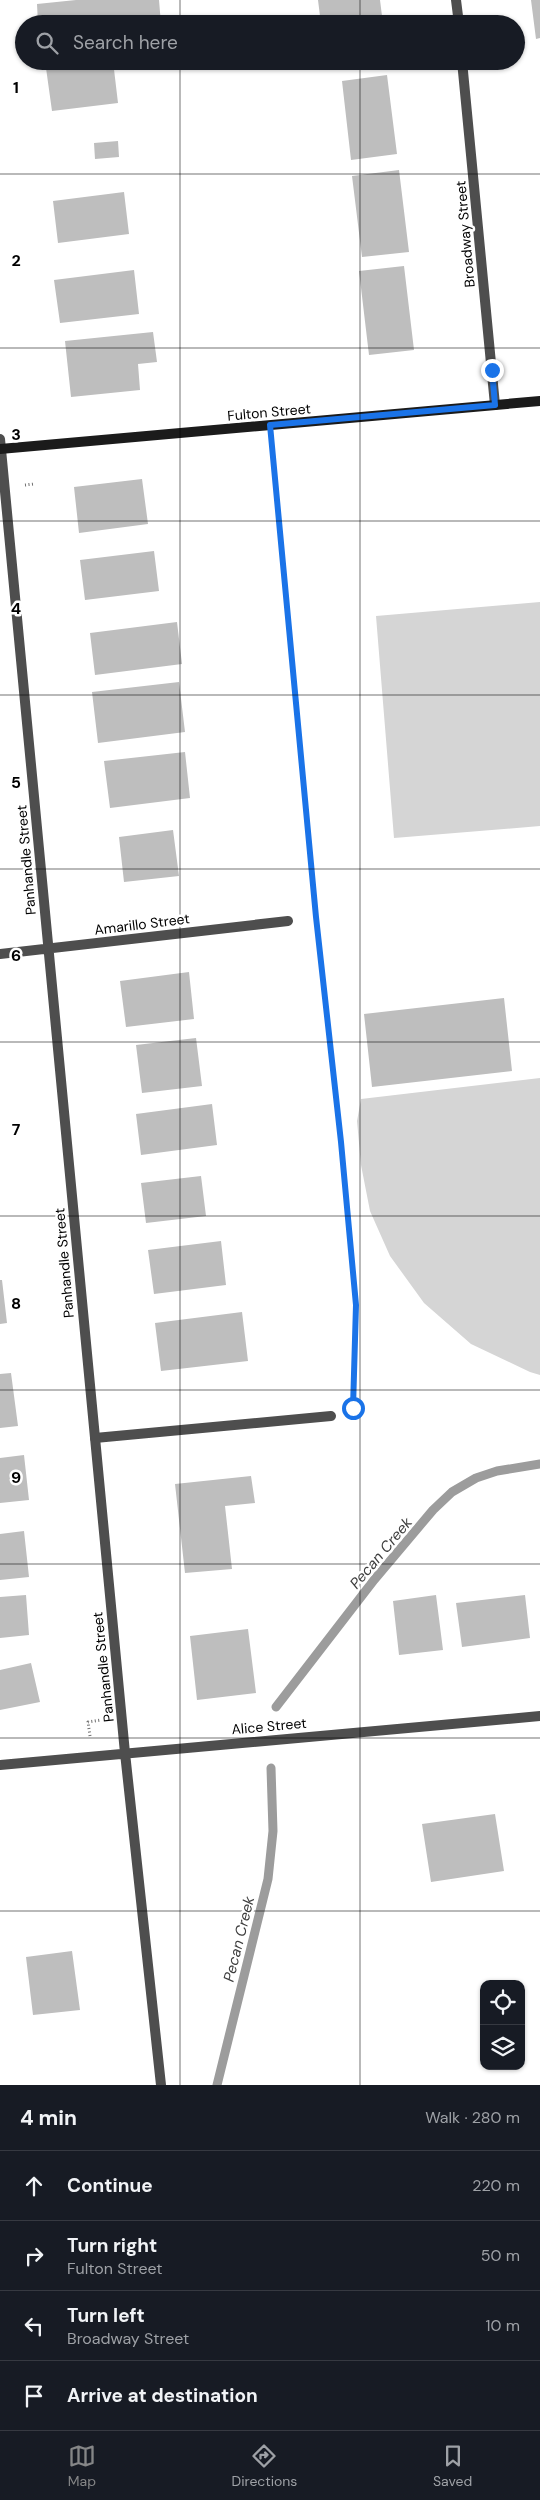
<!DOCTYPE html>
<html lang="en">
<head>
<meta charset="utf-8">
<style>
	body { margin:0; font-family:"DM Sans",sans-serif; background:#20242c; color:#f1f3f6 }
	.controls { position:absolute; right:15px; bottom:15px; display:grid; overflow:hidden; border-radius:10px; box-shadow:0 1px 4px #0004 }
	.controls button { width:45px; height:45px; display:grid; place-items:center; padding:0; border:0; border-bottom:1px solid #363941; background:#171b24; color:#f1f3f6; font:25px sans-serif }
	.stop { position:absolute; width:15px; height:15px; margin:-11px; border:4px solid #1a73e8; border-radius:50%; background:#fff }
	.stop.end { background:#1a73e8; border-color:#fff; box-shadow:0 1px 5px #0008 }
	.list { margin:0; padding:0; list-style:none }
	h2 { display:flex; justify-content:space-between; align-items:center; height:65px; margin:0; padding:0 20px; font-size:21px }
	h2 small { font-size:16px; font-weight:400; color:#9ea1a6 }
	.list li { display:grid; grid-template-columns:32px 1fr auto; gap:15px; align-items:center; box-sizing:border-box; height:70px; padding:0 20px; border-top:1px solid #363941 }
	.list b { display:block; font-size:19px; white-space:nowrap }
	.list p { margin:0; font-size:16px; white-space:nowrap; color:#9ea1a6 }
	.list em { font-size:16px; font-style:normal; color:#9ea1a6 }
	.icon { flex:none; width:28px; height:28px; fill:none; stroke:currentColor; stroke-width:2; stroke-linecap:round; stroke-linejoin:round }
	.map { position:relative; flex:none; width:540px; height:2085px; overflow:hidden }
	.search { position:absolute; background:#171b24; box-shadow:0 1px 4px #0004; left:15px; right:15px; top:15px; height:55px; display:flex; align-items:center; gap:12px; box-sizing:border-box; padding:0 18px; border-radius:28px; color:#9ea1a6; font-size:19px }
	.sheet { height:345px; background:#171b24 }
	nav { display:flex; justify-content:space-around; align-items:center; box-sizing:border-box; height:70px; border-top:1px solid #363941; background:#171b24; font-size:14px; color:#9ea1a6 }
	nav a { display:grid; justify-items:center; gap:2px }
	nav .on { color:#858687 }
	.map>svg:first-child { display:block }
</style>
</head>
<body>
<div class="map">
<svg width="540" height="2085" viewBox="0 0 540 2085">
	<rect width="100%" height="100%" fill="#fff"/>
	<!-- green -->
	<path fill="#d5d5d5" d="M 540,602 L 540,826 L 394,838 L 376,616 Z
		M 540,1078 L 540,1375 L 530,1372 L 471,1344 L 424,1303 L 390,1256 L 370,1211 L 361,1165 L 357,1121 L 361,1099 Z"/>
	<g fill="none" stroke-linecap="round" stroke-linejoin="round">
		<!-- stream -->
		<path stroke="#9c9c9c" stroke-width="9" d="M 276,1707 L 374,1580 L 433,1510 L 452,1492 L 476,1478 L 497,1471 L 540,1464
			M 217,2085 L 268,1879 L 273,1831 L 271,1768"/>
	</g>
	<!-- building -->
	<path fill="#bebebe" d="M 76,0 L 159,0 L 161,24 L 38,24 L 37,4 Z
		M 318,0 L 380,0 L 383,24 L 321,24 Z
		M 531,0 L 540,0 L 540,38 L 536,39 Z
		M 98,61 L 113,61 L 118,103 L 52,111 L 46,68 Z
		M 387,75 L 397,154 L 351,160 L 342,81 Z
		M 118,141 L 119,157 L 95,159 L 94,143 Z
		M 399,170 L 409,252 L 362,257 L 352,176 Z
		M 124,192 L 129,234 L 58,243 L 53,201 Z
		M 404,266 L 414,350 L 369,355 L 359,271 Z
		M 134,270 L 139,314 L 60,323 L 54,280 Z
		M 153,332 L 157,362 L 138,364 L 140,390 L 71,397 L 65,341 Z
		M 142,479 L 148,524 L 79,533 L 74,487 Z
		M 154,551 L 159,591 L 85,600 L 80,560 Z
		M 177,622 L 182,664 L 95,675 L 90,633 Z
		M 179,682 L 185,732 L 98,743 L 92,692 Z
		M 185,752 L 190,798 L 110,808 L 104,761 Z
		M 173,830 L 179,876 L 124,882 L 119,837 Z
		M 189,972 L 194,1019 L 126,1027 L 120,981 Z
		M 504,998 L 512,1071 L 372,1087 L 364,1014 Z
		M 196,1038 L 202,1086 L 142,1093 L 136,1045 Z
		M 212,1104 L 217,1145 L 141,1155 L 136,1114 Z
		M 201,1176 L 206,1216 L 146,1223 L 141,1183 Z
		M 221,1241 L 226,1285 L 154,1294 L 148,1250 Z
		M 0,1280 L 2,1280 L 7,1323 L 0,1324 Z
		M 242,1312 L 248,1361 L 161,1371 L 155,1323 Z
		M 11,1373 L 18,1426 L 0,1428 L 0,1374 Z
		M 24,1455 L 29,1500 L 0,1503 L 0,1458 Z
		M 251,1476 L 255,1503 L 225,1506 L 232,1569 L 185,1573 L 175,1484 Z
		M 24,1531 L 29,1577 L 0,1580 L 0,1534 Z
		M 26,1595 L 29,1635 L 0,1638 L 0,1597 Z
		M 436,1595 L 443,1650 L 399,1655 L 393,1601 Z
		M 525,1595 L 530,1638 L 462,1647 L 456,1603 Z
		M 248,1629 L 256,1693 L 197,1700 L 190,1636 Z
		M 31,1663 L 40,1702 L 0,1710 L 0,1670 Z
		M 495,1814 L 504,1871 L 431,1882 L 422,1824 Z
		M 72,1951 L 80,2010 L 33,2015 L 26,1957 Z"/>
	<g fill="none" stroke-linecap="round" stroke-linejoin="round">
		<!-- path -->
		<path stroke="#707070" stroke-width="3" stroke-dasharray="1 2.5" stroke-linecap="butt" d="M 272,446 L 316,917 L 341,1142 L 356,1305 L 353,1409 L 349,1410
			M 25,485 L 34,484
			M 90,1736 L 88,1722 L 101,1720"/>
		<!-- lane -->
		<path stroke="#4e4e4e" stroke-width="10" d="M 95,1438 L 331,1416"/>
		<!-- street -->
		<path stroke="#4e4e4e" stroke-width="10" d="M 456,0 L 459,24
			M 462,61 L 495,405
			M 0,439 L 125,1753 L 161,2085
			M 0,954 L 288,921
			M 0,1765 L 540,1716"/>
		<!-- secondary -->
		<path stroke="#1b1b1b" stroke-width="10" d="M 0,449 L 540,401"/>
	</g>
	<g fill="none" stroke-linecap="round" stroke-linejoin="round">
		<!-- route -->
		<path stroke="#1a73e8" stroke-width="6" d="M 353,1408 L 356,1305 L 341,1142 L 316,917 L 270,425 L 495,405 L 492,370"/>
	</g>
	<!-- grid -->
	<path fill="none" stroke="#000" stroke-width="1" stroke-opacity="0.55" d="M 180,0 L 180,24M 360,0 L 360,24M 180,61 L 180,2085M 360,61 L 360,2085M 0,174 L 540,174M 0,348 L 540,348M 0,521 L 540,521M 0,695 L 540,695M 0,869 L 540,869M 0,1042 L 540,1042M 0,1216 L 540,1216M 0,1390 L 540,1390M 0,1564 L 540,1564M 0,1738 L 540,1738M 0,1911 L 540,1911"/>
	<g text-anchor="middle" dominant-baseline="central" stroke-width="5" stroke-linejoin="round" paint-order="stroke">
		<!-- street labels -->
		<g font-size="14" fill="#000" stroke="#fff">
			<text transform="translate(465 234) rotate(-95)">Broadway Street</text>
			<text transform="translate(269 412) rotate(-5)">Fulton Street</text>
			<text transform="translate(26 860) rotate(-95)">Panhandle Street</text>
			<text transform="translate(142 924) rotate(-7)">Amarillo Street</text>
			<text transform="translate(64 1263) rotate(-95)">Panhandle Street</text>
			<text transform="translate(103 1667) rotate(-96)">Panhandle Street</text>
			<text transform="translate(269 1726) rotate(-5)">Alice Street</text>
		</g>
		<!-- water labels -->
		<g font-size="15" font-style="italic" fill="#3d3d3d" stroke="#fff">
			<text transform="translate(381 1553) rotate(-50)">Pecan Creek</text>
			<text transform="translate(239 1939) rotate(-76)">Pecan Creek</text>
		</g>
	</g>
	<g font-size="16" text-anchor="middle" font-weight="bold" fill="#000" stroke="#fff" stroke-width="5" stroke-linejoin="round" paint-order="stroke">
		<text x="16" y="93">1</text>
		<text x="16" y="266">2</text>
		<text x="16" y="440">3</text>
		<text x="16" y="614">4</text>
		<text x="16" y="788">5</text>
		<text x="16" y="961">6</text>
		<text x="16" y="1135">7</text>
		<text x="16" y="1309">8</text>
		<text x="16" y="1483">9</text>
	</g>
</svg>
<div class="controls">
<button><svg class="icon" aria-label="locate" viewBox="0 0 24 24"><circle cx="12" cy="12" r="6"/><path d="M12 2v4M12 18v4M2 12h4M18 12h4"/></svg></button>
<button><svg class="icon" aria-label="layers" viewBox="0 0 24 24"><path d="M12 4l9 5-9 5-9-5zM3 14l9 5 9-5"/></svg></button>
</div>
<div class="stop" style="left:353px;top:1408px"></div>
<div class="stop end" style="left:492px;top:370px"></div>
<div class="search"><svg class="icon" aria-label="search" viewBox="0 0 24 24"><circle cx="10" cy="10" r="6"/><path d="M15 15l6 6"/></svg>Search here</div>
</div>
<section class="sheet">
<h2>4 min<small>Walk · 280 m</small></h2>
<ul class="list">
<li><svg class="icon" aria-label="ahead" viewBox="0 0 24 24"><path d="M12 20V5M6 11l6-6 6 6"/></svg><div><b>Continue</b></div><em>220 m</em></li>
<li><svg class="icon" aria-label="right" viewBox="0 0 24 24"><path d="M7 20v-9h11M14 6l5 5-5 5"/></svg><div><b>Turn right</b><p>Fulton Street</p></div><em>50 m</em></li>
<li><svg class="icon" aria-label="left" viewBox="0 0 24 24"><path d="M17 20v-9H6M10 6l-5 5 5 5"/></svg><div><b>Turn left</b><p>Broadway Street</p></div><em>10 m</em></li>
<li><svg class="icon" aria-label="arrive" viewBox="0 0 24 24"><path d="M6 21V4h12l-3 4 3 4H6"/></svg><div><b>Arrive at destination</b></div></li>
</ul>
</section>
<nav>
<a class="on"><svg class="icon" aria-label="map" viewBox="0 0 24 24"><path d="M3 6l6-2 6 2 6-2v14l-6 2-6-2-6 2zM9 4v14M15 6v14"/></svg>Map</a>
<a><svg class="icon" aria-label="directions" viewBox="0 0 24 24"><path d="M12 3l9 9-9 9-9-9zM9 14v-3h6M13 9l2 2-2 2"/></svg>Directions</a>
<a><svg class="icon" aria-label="saved" viewBox="0 0 24 24"><path d="M7 4h10v16l-5-4-5 4z"/></svg>Saved</a>
</nav>
</body>
</html>
